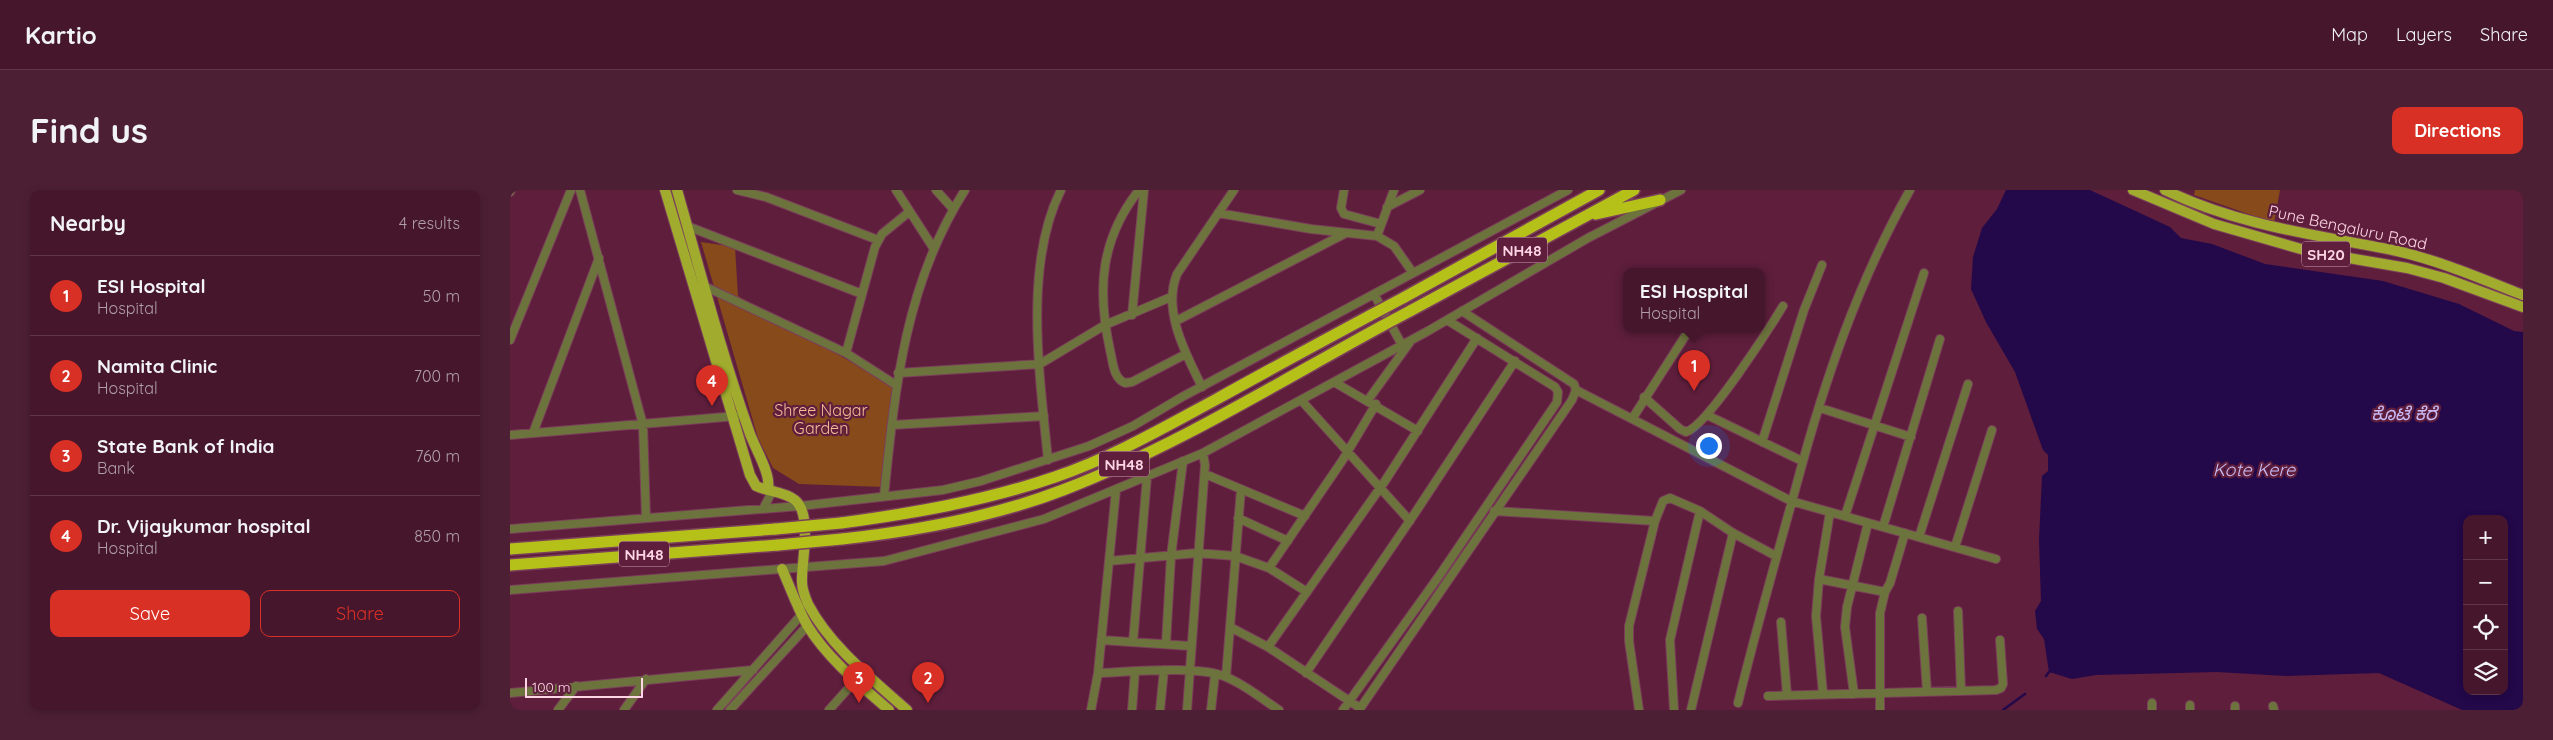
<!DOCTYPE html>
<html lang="en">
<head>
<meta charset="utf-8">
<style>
	body { margin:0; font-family:Quicksand,"Noto Sans Kannada",sans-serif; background:#4d1f35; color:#f1f3f6 }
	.controls { position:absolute; right:15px; bottom:15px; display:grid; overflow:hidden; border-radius:10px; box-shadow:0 2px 8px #0003 }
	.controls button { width:45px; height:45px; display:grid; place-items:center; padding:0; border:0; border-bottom:1px solid #5e3549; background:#46162d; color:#f1f3f6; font:25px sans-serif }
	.scale { position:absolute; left:15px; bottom:12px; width:118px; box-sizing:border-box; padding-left:5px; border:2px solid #fed5e4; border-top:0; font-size:14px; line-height:18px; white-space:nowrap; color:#fed5e4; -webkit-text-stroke:4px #5e1e3c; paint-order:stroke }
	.you { position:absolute; left:1198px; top:255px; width:18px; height:18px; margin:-12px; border:4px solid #fff; border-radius:50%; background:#1a73e8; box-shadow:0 0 0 8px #1a73e833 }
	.badge { display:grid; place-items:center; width:32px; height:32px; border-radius:50%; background:#d93025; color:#fff; font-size:16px; font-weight:700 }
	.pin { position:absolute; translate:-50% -41px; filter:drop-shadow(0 1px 2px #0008) }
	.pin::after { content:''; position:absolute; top:26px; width:18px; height:15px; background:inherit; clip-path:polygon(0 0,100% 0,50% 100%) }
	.popup { position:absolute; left:1113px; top:78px; width:142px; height:65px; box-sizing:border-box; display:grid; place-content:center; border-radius:10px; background:#46162d; filter:drop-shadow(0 1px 4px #0005); font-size:16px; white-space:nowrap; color:#b09faa }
	.popup b { font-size:19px; color:#f1f3f6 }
	.popup::after { content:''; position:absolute; left:50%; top:100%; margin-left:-10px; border:10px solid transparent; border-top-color:#46162d }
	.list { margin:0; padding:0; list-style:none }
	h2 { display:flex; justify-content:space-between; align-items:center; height:65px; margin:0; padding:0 20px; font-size:21px }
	h2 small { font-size:16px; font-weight:400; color:#b09faa }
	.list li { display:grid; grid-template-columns:32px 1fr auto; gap:15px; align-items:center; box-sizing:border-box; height:80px; padding:0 20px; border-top:1px solid #5e3549 }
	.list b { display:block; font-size:19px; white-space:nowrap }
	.list p { margin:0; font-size:16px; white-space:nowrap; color:#b09faa }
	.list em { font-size:16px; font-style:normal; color:#b09faa }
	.actions { display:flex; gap:10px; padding:15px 20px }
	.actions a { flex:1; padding:11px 0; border:1px solid #d93025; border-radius:10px; text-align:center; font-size:18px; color:#d93025 }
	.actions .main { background:#d93025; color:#fff }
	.icon { flex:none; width:28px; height:28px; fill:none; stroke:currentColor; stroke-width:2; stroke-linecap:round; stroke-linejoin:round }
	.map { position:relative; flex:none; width:2013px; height:520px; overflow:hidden; border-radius:10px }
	header { display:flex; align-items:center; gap:30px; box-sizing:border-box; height:70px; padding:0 25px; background:#46162d; border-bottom:1px solid #5e3549 }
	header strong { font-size:24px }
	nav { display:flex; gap:28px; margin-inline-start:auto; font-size:18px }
	.intro { display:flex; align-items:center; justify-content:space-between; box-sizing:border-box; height:120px; padding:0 30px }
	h1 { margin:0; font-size:35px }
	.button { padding:12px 22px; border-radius:10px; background:#d93025; color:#fff; font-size:18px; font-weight:700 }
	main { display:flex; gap:30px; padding:0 30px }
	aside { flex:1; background:#46162d; border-radius:10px; box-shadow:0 2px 8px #0003 }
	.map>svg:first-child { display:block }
</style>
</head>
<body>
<header>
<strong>Kartio</strong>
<nav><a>Map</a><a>Layers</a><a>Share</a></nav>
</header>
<div class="intro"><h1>Find us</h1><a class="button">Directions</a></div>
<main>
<aside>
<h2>Nearby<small>4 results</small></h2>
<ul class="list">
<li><span class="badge">1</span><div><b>ESI Hospital</b><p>Hospital</p></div><em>50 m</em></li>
<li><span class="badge">2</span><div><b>Namita Clinic</b><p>Hospital</p></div><em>700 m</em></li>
<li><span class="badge">3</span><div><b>State Bank of India</b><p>Bank</p></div><em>760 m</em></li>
<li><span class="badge">4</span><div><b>Dr. Vijaykumar hospital</b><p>Hospital</p></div><em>850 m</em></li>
</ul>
<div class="actions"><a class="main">Save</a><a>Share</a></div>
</aside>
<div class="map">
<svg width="2013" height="520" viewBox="0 0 2013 520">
	<rect width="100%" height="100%" fill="#5e1e3c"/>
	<!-- green -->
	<path fill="#874a1b" d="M 1685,0 L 1770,0 L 1764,33 L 1684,5 Z
		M 191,52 L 225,57 L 228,106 L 387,199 L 373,297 L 289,294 L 263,278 L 248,248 Z"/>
	<!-- water -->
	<path fill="#23084a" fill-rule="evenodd" d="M 1496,0 L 1580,0 L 1660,37 L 1671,48 L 1702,54 L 1755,74 L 1873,91 L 1949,114 L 2004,141 L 2013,142 L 2013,520 L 1952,520 L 1869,483 L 1776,486 L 1707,482 L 1586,485 L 1562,489 L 1539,482 L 1534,449 L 1527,439 L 1525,421 L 1531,411 L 1529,350 L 1532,286 L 1538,281 L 1538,265 L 1533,260 L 1505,182 L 1476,132 L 1461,99 L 1463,67 L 1472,38 L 1487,19 ZM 1957,329 L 1994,329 L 1994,501 L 1957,501 Z"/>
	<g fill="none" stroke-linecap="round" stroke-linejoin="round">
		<!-- stream -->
		<path stroke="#23084a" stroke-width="2.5" d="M 1536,486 L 1539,482
			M 1493,520 L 1515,504"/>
		<!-- minor casing -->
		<g stroke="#7b3f5a" stroke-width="10">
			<path id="minor" d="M 70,0 L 133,235 L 136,328
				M 227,0 L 256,7 L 368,50
				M 386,0 L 424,59
				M 426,0 L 443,19
				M 629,0 C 590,50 587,100 600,160 C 603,172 603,188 615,193 L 622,192 L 676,164
				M 834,0 L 831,18 L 834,24 L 871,34
				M 0,2 L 1,0
				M 877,17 L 910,0
				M 708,23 L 801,39 L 867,46 L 884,56 L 903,83
				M 177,36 L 352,104
				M 867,46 L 884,0
				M 196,97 L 336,163 L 365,57 L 372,44 L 399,22
				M 864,104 L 892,155
				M 622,125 L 634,0
				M 666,131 L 836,43
				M 0,150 L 61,0
				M 336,163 L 386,195
				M 388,183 L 530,174 L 595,135 L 661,107
				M 824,192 L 908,241
				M 692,197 C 676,164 652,121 667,84 L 724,0
				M 1066,200 L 1281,311 L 1486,369
				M 1134,207 L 1170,239 L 1176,242 C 1197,236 1259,139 1273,116
				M 791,210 L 900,331
				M 858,210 L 900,152
				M 1310,218 L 1401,247
				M 1197,225 L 1292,271
				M 1122,229 L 1179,140
				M 382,235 L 534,226
				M 23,243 L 89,68
				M 0,245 L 227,226
				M 1252,252 L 1294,120 L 1312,75
				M 538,270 C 530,188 513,75 551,0
				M 695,284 L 795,326
				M 374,306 C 385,198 395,94 455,0
				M 253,319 L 263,300
				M 984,321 L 1145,331
				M 1335,326 L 1414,83
				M 728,328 L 778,351
				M 1373,337 L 1430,149
				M 0,339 L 290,316 L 433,300 L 471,291 L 579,256 L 623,236 L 672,207 L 1058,0
				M 1409,347 L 1458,194
				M 1445,357 L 1482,240
				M 599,371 L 687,363 L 725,366 L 759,378 L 832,271 L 866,214
				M 759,378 L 797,402
				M 1309,389 L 1375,402
				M 0,400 L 374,371 L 534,329 L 693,263 L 918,141 L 1078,48 L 1171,0
				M 1448,421 L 1451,501
				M 1412,428 L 1417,502
				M 1271,432 L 1277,505
				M 720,437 L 758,457
				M 591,450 L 680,456
				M 623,452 L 637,287
				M 656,454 L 661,366 L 673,271
				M 588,483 C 619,482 688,475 716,487 C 734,494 752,509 769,520
				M 796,483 L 905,323 L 1005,171
				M 716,487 L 731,299
				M 0,503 L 243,480
				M 1313,504 L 1306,426 L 1309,389 L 1320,322
				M 1344,504 L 1335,437 L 1337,417 L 1358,333
				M 1258,506 L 1486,500 L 1491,498 L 1493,494 L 1490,450
				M 1228,513 C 1246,439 1267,366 1287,293 C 1314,192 1348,92 1400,0
				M 1642,513 L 1642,520
				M 1680,515 L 1680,520
				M 1725,516 L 1725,520
				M 1763,516 L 1764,520
				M 850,518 L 758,457 L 875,291 L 967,148
				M 48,520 L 66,496
				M 114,520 L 136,489
				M 207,520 L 292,424
				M 220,520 L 298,435
				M 319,520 L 353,482
				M 581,520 L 588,483 L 606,300
				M 622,520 L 625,481
				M 650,520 L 654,480
				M 677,520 L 695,275 L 693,263
				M 701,520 L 705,484
				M 833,520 L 929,386 L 1047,212 L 1048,202 L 1045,197 L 937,130
				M 849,520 L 1062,210 L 1066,200 L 1064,194 L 952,121
				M 1129,520 L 1119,451 L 1119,436 L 1145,331 L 1153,311 L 1160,308 L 1190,321 L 1223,343 L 1266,366
				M 1164,520 L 1160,450 L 1190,321
				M 1181,520 L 1223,343
				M 1370,520 L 1370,423 L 1375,402 L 1380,393 L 1395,343"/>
		</g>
		<!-- major casing -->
		<g stroke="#7b3f5a" stroke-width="12">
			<path id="major" d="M 155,0 L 240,285 L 246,296 C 258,302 274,301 285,310 C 303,325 291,373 292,392 C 292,400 295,407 298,414 C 320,456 362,489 397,520
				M 167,0 C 190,80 211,162 239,241 C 244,257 261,283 258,298
				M 1623,0 L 1704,34 L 1798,61 L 1897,78 L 1934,88 L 2013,117
				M 1655,0 C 1729,36 1808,45 1887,61 C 1931,71 1972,89 2013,105
				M 272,379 C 280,397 287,417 297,435 C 317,468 350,495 379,520"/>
		</g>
		<!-- highway casing -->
		<g stroke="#7b3f5a" stroke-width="14">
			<path id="highway" d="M 1086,24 L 1150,10
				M 893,108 L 1089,0
				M 900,121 L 1124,0
				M 331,333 C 404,323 475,311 545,287 C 601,268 653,238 705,210 C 757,181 809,153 861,125
				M 332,349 C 406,341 483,327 553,300 C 663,258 769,192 872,136
				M 0,359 L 266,339
				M 0,375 L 268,355"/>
		</g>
		<!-- minor -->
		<use href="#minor" stroke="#6d733d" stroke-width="8"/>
		<!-- major -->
		<use href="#major" stroke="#a1ab2d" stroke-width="10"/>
		<!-- highway -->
		<use href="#highway" stroke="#b5c119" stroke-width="11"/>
		<!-- highway-bridge casing -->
		<g stroke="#7b3f5a" stroke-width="14" stroke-linecap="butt">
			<path id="highway-bridge" d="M 861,125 L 893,108
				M 872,136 L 900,121
				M 266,339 L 331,333
				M 268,355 L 332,349"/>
		</g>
		<!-- highway-bridge -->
		<use href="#highway-bridge" stroke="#b5c119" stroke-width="11"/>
	</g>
	<g text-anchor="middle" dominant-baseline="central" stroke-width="4.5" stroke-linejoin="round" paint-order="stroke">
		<!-- shield labels -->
		<g fill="#5e1e3c" stroke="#ce9eb2" stroke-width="1">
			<rect x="987" y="47.5" width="50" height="25" rx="4"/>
			<rect x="1792" y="51.5" width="48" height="25" rx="4"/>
			<rect x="589" y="261.5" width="50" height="25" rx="4"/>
			<rect x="109" y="351.5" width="50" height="25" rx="4"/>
		</g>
		<g font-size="15" font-weight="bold" fill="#fed5e4">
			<text x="1012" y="60">NH48</text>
			<text x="1816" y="64">SH20</text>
			<text x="614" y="274">NH48</text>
			<text x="134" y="364">NH48</text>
		</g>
		<!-- street labels -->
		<g font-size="16" fill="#fed5e4" stroke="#5e1e3c">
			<text transform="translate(1838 37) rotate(12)">Pune Bengaluru Road</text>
		</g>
		<!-- park labels -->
		<g font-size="16" fill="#f6bc96" stroke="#5e1e3c">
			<text x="311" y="220">Shree Nagar<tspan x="311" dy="18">Garden</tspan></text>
		</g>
		<!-- water labels -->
		<g font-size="18" font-style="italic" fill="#c9bcf8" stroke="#5e1e3c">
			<text x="1894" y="223">ಕೊಟೆ ಕೆರೆ</text>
			<text x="1744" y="279">Kote Kere</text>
		</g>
	</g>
</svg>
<div class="controls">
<button>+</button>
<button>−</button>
<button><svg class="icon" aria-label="locate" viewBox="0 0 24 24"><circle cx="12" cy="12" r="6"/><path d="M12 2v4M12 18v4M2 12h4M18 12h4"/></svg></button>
<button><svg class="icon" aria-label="layers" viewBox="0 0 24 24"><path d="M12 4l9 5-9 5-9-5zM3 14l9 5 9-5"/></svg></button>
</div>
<div class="scale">100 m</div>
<div class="you"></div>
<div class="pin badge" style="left:1184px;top:201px">1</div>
<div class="popup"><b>ESI Hospital</b>Hospital</div>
<div class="pin badge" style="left:418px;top:513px">2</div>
<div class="pin badge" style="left:349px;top:513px">3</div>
<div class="pin badge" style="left:202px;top:216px">4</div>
</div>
</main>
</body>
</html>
